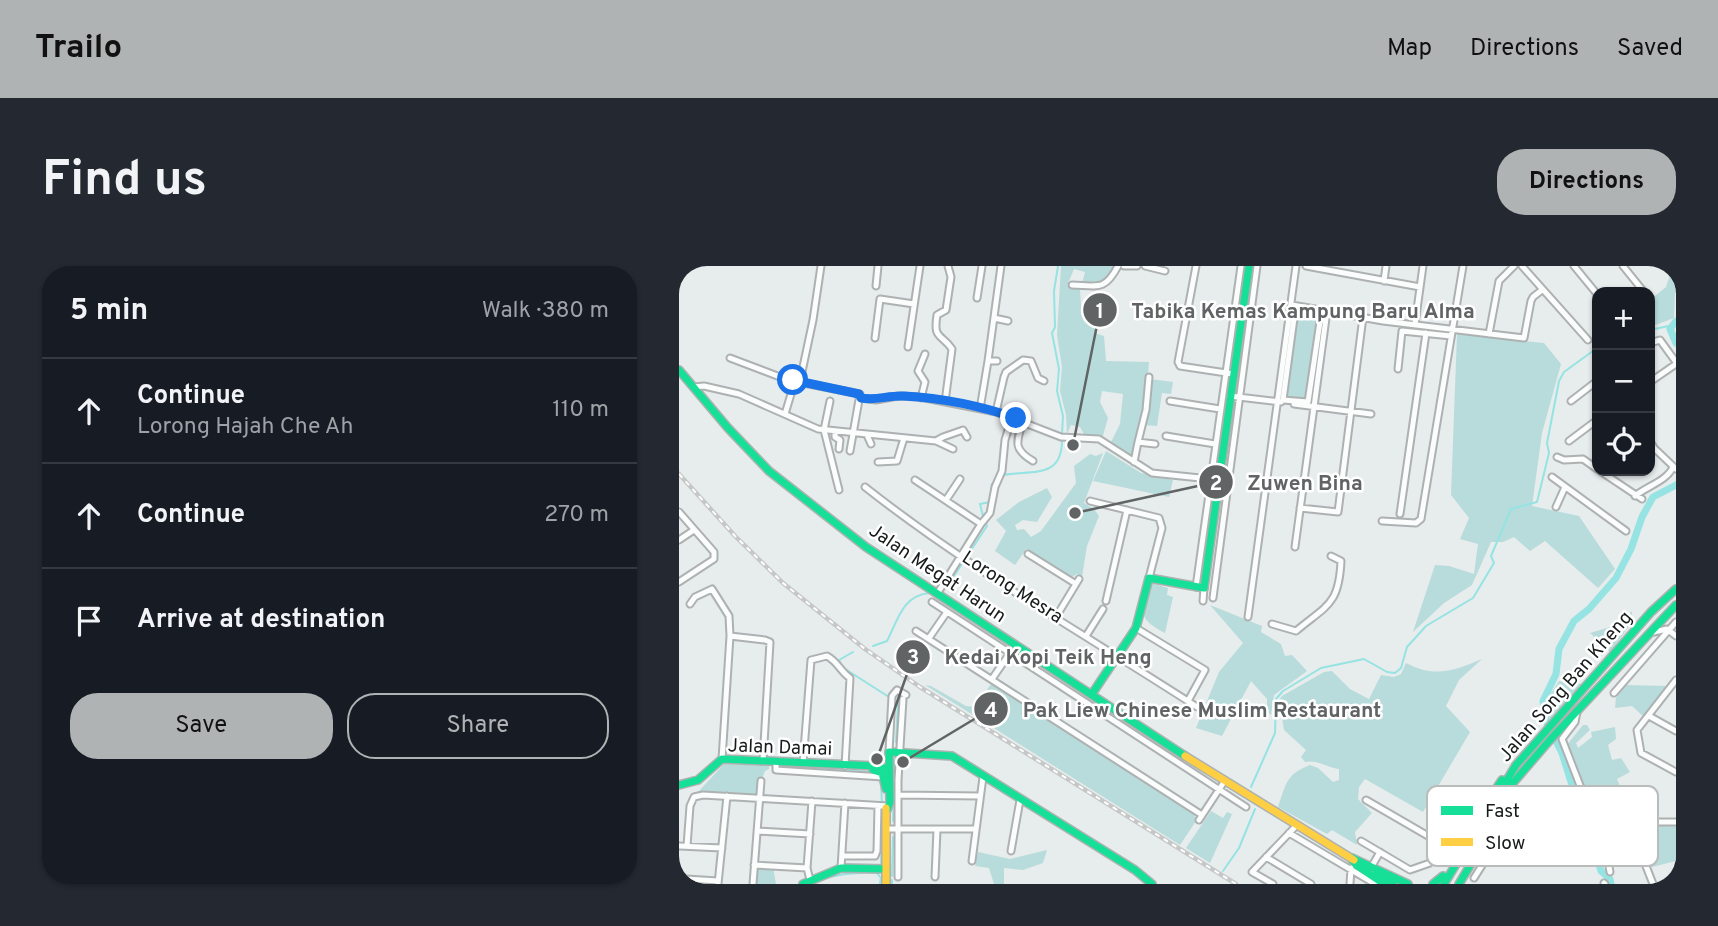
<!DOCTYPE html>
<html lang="en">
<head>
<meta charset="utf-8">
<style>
	body { margin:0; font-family:Overpass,sans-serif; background:#242831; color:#f1f3f6 }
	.controls { position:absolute; right:21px; top:21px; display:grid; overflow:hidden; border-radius:14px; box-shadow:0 2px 5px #0004 }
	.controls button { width:63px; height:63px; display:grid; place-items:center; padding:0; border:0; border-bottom:2px solid #363941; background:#171b24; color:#f1f3f6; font:35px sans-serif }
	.stop { position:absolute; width:21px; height:21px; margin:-16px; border:5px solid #1a73e8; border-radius:50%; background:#fff }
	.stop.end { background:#1a73e8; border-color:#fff; box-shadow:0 2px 7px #0008 }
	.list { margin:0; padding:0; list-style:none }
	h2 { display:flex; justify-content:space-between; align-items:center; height:91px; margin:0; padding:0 28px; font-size:30px }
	h2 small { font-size:23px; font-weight:400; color:#9ea1a6 }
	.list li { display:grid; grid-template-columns:46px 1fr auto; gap:21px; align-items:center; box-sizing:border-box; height:105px; padding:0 28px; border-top:2px solid #363941 }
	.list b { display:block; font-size:26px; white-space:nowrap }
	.list p { margin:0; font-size:23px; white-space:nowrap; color:#9ea1a6 }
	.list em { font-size:23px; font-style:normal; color:#9ea1a6 }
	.actions { display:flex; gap:14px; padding:21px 28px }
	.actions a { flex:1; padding:16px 0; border:2px solid #b0b3b4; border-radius:28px; text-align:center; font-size:24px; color:#b0b3b4 }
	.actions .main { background:#b0b3b4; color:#111 }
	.icon { flex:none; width:38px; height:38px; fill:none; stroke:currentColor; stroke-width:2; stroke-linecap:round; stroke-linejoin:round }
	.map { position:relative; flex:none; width:997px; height:618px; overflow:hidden; border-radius:28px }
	header { display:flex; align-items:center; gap:42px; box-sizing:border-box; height:98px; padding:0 35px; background:#b0b3b4; color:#111 }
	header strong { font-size:33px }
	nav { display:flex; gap:38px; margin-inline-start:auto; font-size:24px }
	.intro { display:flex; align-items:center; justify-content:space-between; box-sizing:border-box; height:168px; padding:0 42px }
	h1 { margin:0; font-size:49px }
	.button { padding:18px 32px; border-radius:28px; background:#b0b3b4; color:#111; font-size:24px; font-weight:700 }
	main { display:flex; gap:42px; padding:0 42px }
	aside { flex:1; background:#171b24; border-radius:28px; box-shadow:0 2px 5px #0004 }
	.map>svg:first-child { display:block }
</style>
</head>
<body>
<header>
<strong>Trailo</strong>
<nav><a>Map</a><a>Directions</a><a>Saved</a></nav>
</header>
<div class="intro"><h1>Find us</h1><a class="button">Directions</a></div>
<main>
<aside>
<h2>5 min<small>Walk · 380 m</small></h2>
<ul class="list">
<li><svg class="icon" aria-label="ahead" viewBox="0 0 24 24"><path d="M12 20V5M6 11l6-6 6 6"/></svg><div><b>Continue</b><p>Lorong Hajah Che Ah</p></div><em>110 m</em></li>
<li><svg class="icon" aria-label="ahead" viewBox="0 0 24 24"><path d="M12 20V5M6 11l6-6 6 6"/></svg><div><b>Continue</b></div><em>270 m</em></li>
<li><svg class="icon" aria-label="arrive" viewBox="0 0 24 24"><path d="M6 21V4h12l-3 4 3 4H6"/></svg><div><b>Arrive at destination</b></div></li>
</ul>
<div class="actions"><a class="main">Save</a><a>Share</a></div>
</aside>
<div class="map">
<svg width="997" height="618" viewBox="0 0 997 618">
	<rect width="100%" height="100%" fill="#e7ecec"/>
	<!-- green -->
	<path fill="#b8dcdb" d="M 382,0 L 436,0 L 424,18 L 403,18 L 406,6 L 395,3 L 388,20 L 401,24 L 402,39 L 412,40 L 418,68 L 425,70 L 427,95 L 470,96 L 469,109 L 471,113 L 494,116 L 492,128 L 483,127 L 478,160 L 465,159 L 452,190 L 431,178 L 441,158 L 444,128 L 423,125 L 421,136 L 429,152 L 423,173 L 406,170 L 401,161 L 392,159 L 388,168 L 387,149 L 381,125 L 383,101 L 378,69 Z
		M 994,0 L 997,0 L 995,52 L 971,61 L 971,34 L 987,21 Z
		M 615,39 L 647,43 L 633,137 L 602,134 Z
		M 778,68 L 865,77 L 882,98 L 863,167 L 853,240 L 900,250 L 936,303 L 919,322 L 866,275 L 851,285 L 835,271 L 824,276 L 812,276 L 793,319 L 765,337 L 734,366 L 756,299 L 770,300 L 795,308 L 799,278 L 781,273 L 790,252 L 772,229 Z
		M 427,185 L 462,207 L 494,214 L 490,231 L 414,215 Z
		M 424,187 L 405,237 L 415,243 L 420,250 L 408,280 L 403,311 L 398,308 L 393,311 L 347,283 L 336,299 L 316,285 L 327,265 L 317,254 L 340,236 L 368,222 L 373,231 L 358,256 L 344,254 L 336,259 L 338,264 L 345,263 L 352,271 L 362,265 L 397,217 L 395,200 L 411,188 L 417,190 Z
		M 473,317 L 489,322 L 488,329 L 494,331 L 486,367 C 455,350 465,348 473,317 Z
		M 531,339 L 583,360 L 582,366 L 602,378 L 606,390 L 613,389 L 628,405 L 595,429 L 592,449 L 588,446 L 588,433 L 572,415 L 543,470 L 517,462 L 540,406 L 564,377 Z
		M 953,345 L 952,358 L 931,386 L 911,367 L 941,358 Z
		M 803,393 L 780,414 L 767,440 L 791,466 L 744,546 L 686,513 L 680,521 L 679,533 L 693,547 L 676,566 L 678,579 L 653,564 L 648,568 L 599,541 C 607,518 607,508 631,499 L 639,502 L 654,516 L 660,514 L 660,503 C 648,502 639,493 626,496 L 622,491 L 627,484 L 605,464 L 600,434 L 603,430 L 645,406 L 653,405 L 671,423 L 690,433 L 702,409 L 715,411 L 722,408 L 727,397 C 755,412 775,405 803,393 Z
		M 880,415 L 903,418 L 871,454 L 868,433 Z
		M 312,418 L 515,548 L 517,555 L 501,579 L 246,419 L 252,420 L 287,440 L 296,441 Z
		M 947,419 L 987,420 L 964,450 L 953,440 L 936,442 L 937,432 Z
		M 904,459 L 908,459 L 911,464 L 897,477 L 899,482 L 913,471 L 912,466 L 936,461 L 937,473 L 929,479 L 933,494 L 942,492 L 951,506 L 938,513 L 942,523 L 922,532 L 904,521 L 887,480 Z
		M 45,498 L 90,500 L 90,503 L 86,505 L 77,528 L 19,526 Z
		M 532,545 L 544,552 L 548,546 L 553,548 L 531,597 L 507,582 Z
		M 994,557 L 997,559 L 997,595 L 969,602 L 967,562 Z
		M 368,584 L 364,597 L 344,604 L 325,602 L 325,618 L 315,618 L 310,602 L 296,600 L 299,586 L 331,593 Z
		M 94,601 L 97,618 L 76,618 L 76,602 Z"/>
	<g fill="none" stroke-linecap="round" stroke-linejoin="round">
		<!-- stream -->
		<path stroke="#95e3e2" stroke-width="2" d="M 379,0 L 375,25 L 376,61 L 373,67 L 380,103 L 378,125 L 384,150 L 383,168
			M 971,64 L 994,59
			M 324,209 C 354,204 383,213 383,174
			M 312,230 L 313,218 L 319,210
			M 304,250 L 301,238 L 311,236
			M 267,322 L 308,260 L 306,255
			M 194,380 L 208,375 C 219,354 223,330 250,327
			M 174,386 L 160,394 L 163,401 L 210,431
			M 215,434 L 219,436 L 217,476
			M 100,500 L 191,506
			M 202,517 L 203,537
			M 572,521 L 596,467 L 597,433 L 604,425 L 642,402 L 685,393 L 708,406 L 716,407 L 722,402 L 728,381 L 747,360 L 794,332 L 815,297 L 812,290 L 832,243 L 858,236 L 870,187 L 868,177 L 880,115 L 885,106 L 918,82
			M 214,555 L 216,494
			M 202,600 L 203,543
			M 544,605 L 560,582 L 576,543
			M 213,610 L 214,571
			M 144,613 C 163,607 178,606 198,607 L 202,612
			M 213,614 L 213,618
			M 201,618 L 202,611"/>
		<!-- river -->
		<path stroke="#95e3e2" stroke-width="7" d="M 997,55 L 991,63 L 997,77
			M 932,618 L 931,613 L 922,605 L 918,592 L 917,575 L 925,561 L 922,544 L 893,519 L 883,487 L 868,457 L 864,435 L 877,408 L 880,383 L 895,355 L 910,343 L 937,312 L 952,283 L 963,251 L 974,231 L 997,219"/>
		<!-- street casing -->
		<g stroke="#adb1b1" stroke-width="9">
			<path id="street" d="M 445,0 L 458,0
				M 466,0 L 486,5
				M 517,0 L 499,96 L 501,100 L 554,108
				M 627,0 L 741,21
				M 843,0 L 909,74
				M 895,0 L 918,28
				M 944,0 L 965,26
				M 705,15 L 707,0
				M 393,19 C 419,20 426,25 439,0
				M 197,20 L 199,0
				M 298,32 L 303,0
				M 613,39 L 704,55 L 845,72 L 852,35 L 854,31 L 863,24
				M 479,44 L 494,46
				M 616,45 L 642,49 L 629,136 L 604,134 Z
				M 315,52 L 329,55
				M 736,58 L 744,0
				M 810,68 L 820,15 L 835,0
				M 196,72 L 201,33 L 235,38
				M 971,77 L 981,74 L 997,96
				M 229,81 L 241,0
				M 51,92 L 109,114 L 181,128 L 171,185
				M 309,95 L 322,0
				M 719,103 L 723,65 L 772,70
				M 121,115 L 134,54 L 142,0
				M 971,116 L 997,98
				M 14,121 L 25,120 L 60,128 L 139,163 L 257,175 L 264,171 L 284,164 L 288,171
				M 551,130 L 602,136
				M 182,132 L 197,134 L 219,130 L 241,131 L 317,146 L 382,171 L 420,173 L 473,207 L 531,213
				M 242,132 L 246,116 L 239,105 L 246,88
				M 151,135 L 145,164 L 160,224
				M 491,135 L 541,143
				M 892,135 L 918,115
				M 266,136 L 273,83 C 262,67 254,74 258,49 L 267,44 L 272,11 L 269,0
				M 615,138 L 692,148
				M 301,143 L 309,95 L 318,95
				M 317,146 L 325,111 L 327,106 L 344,94 L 352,95 L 359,112 L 365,115
				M 106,148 L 112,128
				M 344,155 C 338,175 333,183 354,195
				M 156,165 L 156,171 L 161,174 L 160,183
				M 188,169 L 192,178
				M 487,170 L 536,178
				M 257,175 L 274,183
				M 890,175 L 918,154
				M 971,175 L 975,182 L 997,203
				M 459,176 L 467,144 L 470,111
				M 878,191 L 885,194 L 904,193 L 918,203
				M 917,195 L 918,194
				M 199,196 L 218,195 L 225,172
				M 455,196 L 459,176 L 476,178
				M 921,205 L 963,233
				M 873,211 L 947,265
				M 236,214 L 302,258
				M 186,221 C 290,303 407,369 518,441
				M 956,230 C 968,220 988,215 994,201
				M 267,234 L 281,213
				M 411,235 L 480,252 L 483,262 L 470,312
				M 877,241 L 886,221
				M 621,242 L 659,246 L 684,51
				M 0,246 L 35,286 L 35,293 L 0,316
				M 721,248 L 747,67
				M 703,255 L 737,257 L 742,253 L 784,0
				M 0,274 L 15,264
				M 616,281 L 648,45
				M 349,288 L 397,318
				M 517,321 L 562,0
				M 258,328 L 302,258 L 311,247 L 316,221 L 323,205 L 326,174 L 333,151
				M 534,332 L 578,0
				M 427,335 L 448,244
				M 524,335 L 525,322
				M 253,336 L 567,541
				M 11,338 L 16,331 L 33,323 L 50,350 L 51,370 L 43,493
				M 377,351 L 400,313
				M 569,351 L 617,0
				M 593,358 L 617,365 C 648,339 660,339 662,295 L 652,290
				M 457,362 L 526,404 L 509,435
				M 237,365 L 523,549
				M 975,366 L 988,363 L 997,370
				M 51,370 L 86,374 L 91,376 L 84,495
				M 407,370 L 424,343
				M 250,372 L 268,346
				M 313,413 L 331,387
				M 997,414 L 958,464 L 962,487 L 997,506
				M 935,427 L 997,356
				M 898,446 L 896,456 L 883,473 L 902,522 L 924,538 L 930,559 L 950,555
				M 970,450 L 997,465
				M 210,486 L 213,430 L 218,424 L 227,429
				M 97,496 L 97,504 L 204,511
				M 124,497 L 132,394 L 148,390 C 159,396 161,405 171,412 L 166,500
				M 219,529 L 301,530
				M 687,534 L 756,574 L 775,592
				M 520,554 L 545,516
				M 960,560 L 965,595 L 974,618
				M 207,563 L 297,563
				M 78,565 L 131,568
				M 610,567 L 696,618
				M 818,574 L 844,591
				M 682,575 L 731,604 L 751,597 L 763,582
				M 0,580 L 43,582
				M 8,580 L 11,540 L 15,531 L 24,529 L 209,540
				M 332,585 L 341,534
				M 163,590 L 196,590 L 198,585 L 199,540
				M 587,591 L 632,618
				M 293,595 L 304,511
				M 75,599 L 128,602
				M 693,600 L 701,586
				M 162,602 L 166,537
				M 931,606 L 925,574 L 931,565 L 978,556 L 997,556
				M 219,611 L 219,514 L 224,433
				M 256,611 L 258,563
				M 795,612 L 833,552 L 828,540
				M 131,614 L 128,602 L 133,535
				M 0,617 L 7,613 L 39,615
				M 925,617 L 926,618
				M 39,618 L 48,530
				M 74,618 L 82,515
				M 594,618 L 573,606 L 617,560
				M 671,618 L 672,602"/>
		</g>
		<!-- fast casing -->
		<g stroke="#adb1b1" stroke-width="10">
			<path id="fast" d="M 0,104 L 49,162 L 90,205 L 187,281 L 506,490
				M 413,428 L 457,362 L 470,312 L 525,322 L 570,0
				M 194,504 L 203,507 L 207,523
				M 0,519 L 19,514 L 43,493 L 197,500 L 209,503
				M 827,525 L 870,475 L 997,339
				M 805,541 L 823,514
				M 208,544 L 211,536 L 210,486 L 273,490 L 456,604 L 473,618
				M 672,592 L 677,599 L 705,618
				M 673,592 L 729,618
				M 697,608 L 714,618
				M 124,618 L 162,602 L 207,603
				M 754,618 L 764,610
				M 765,618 L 837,499 L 972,346 L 997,323
				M 780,618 L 827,539 L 834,520"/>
		</g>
		<!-- slow casing -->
		<g stroke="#adb1b1" stroke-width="10">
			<path id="slow" d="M 506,490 L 675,594
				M 207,542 L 207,618"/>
		</g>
		<!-- street -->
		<use href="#street" stroke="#fbfcfc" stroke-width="5"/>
		<!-- fast -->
		<use href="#fast" stroke="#16e098" stroke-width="7"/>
		<!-- slow -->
		<use href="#slow" stroke="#ffcf43" stroke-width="7"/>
		<!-- rail casing -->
		<g stroke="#c6c7c7" stroke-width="4.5">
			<path id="rail" d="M 0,208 L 56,270 L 104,317 L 186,383 L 241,421 L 557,618"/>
		</g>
		<!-- rail -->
		<use href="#rail" stroke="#fff" stroke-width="2" stroke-dasharray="5" stroke-linecap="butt"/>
	</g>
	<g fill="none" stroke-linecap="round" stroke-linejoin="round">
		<!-- route -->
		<path stroke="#1a73e8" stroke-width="9" d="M 114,114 L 180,128 L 182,132 C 198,135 209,129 225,130 C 261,132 302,140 337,152"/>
	</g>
	<g text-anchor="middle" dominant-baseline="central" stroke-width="5" stroke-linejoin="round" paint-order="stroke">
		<!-- street labels -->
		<g font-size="19" fill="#181b1b" stroke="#fff">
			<text transform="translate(258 308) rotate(34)">Jalan Megat Harun</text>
			<text transform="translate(333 322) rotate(33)">Lorong Mesra</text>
			<text transform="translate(887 421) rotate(-49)">Jalan Song Ban Kheng</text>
			<text transform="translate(101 482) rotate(2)">Jalan Damai</text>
		</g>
	</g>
	<!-- legend -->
	<rect x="748" y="520" width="231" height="80" rx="10" fill="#fff" stroke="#babbbb" stroke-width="2"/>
	<rect x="762" y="540" width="32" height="9" fill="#16e098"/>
	<rect x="762" y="572" width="32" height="8" fill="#ffcf43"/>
	<g font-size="19" fill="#181b1b">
		<text x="806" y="551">Fast</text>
		<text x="806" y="583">Slow</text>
	</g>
	<!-- callouts -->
	<path fill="none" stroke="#606464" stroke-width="2.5" d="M394 179L421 44M396 247L537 216M198 493L234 391M224 496L312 443"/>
	<g fill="#606464" stroke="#fff" stroke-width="2.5">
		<circle cx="394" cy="179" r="7"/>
		<circle cx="396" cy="247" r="7"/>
		<circle cx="198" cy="493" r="7"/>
		<circle cx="224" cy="496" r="7"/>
		<circle cx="421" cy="44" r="18"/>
		<circle cx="537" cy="216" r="18"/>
		<circle cx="234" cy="391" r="18"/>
		<circle cx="312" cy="443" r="18"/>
	</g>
	<g font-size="21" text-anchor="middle" font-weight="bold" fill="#fff">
		<text x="421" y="52">1</text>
		<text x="537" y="224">2</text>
		<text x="234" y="398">3</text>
		<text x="312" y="451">4</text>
	</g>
	<g font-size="21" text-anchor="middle" font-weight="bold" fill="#606464" stroke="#fff" stroke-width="5" stroke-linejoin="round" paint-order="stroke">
		<text x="624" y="52">Tabika Kemas Kampung Baru Alma</text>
		<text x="626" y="224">Zuwen Bina</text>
		<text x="369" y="398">Kedai Kopi Teik Heng</text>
		<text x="523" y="451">Pak Liew Chinese Muslim Restaurant</text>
	</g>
</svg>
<div class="controls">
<button>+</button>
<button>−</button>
<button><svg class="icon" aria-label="locate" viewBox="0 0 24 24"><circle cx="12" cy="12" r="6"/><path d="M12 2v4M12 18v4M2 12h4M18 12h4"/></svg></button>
</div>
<div class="stop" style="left:114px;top:114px"></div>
<div class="stop end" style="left:337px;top:152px"></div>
</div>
</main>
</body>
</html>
